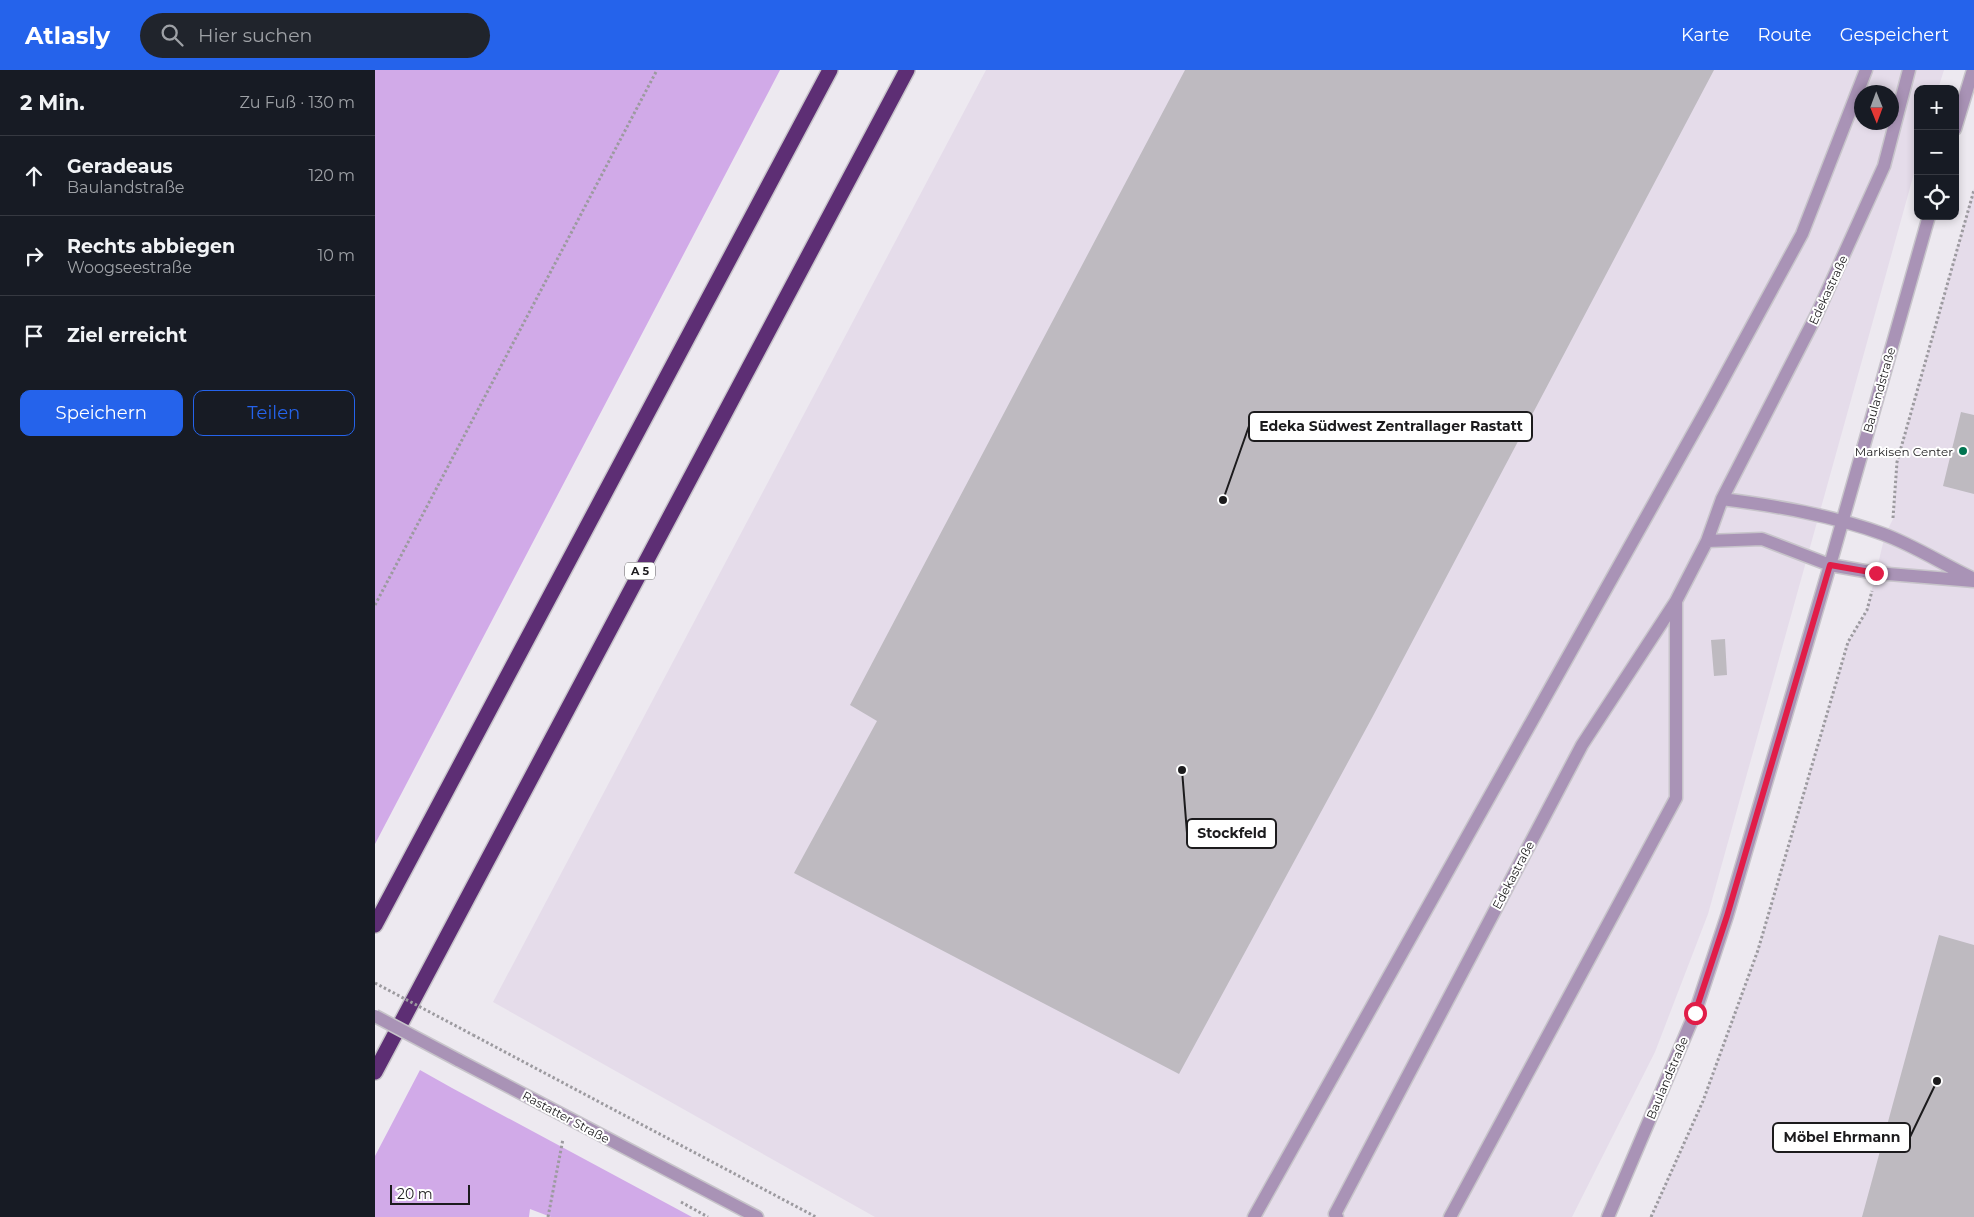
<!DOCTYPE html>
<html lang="de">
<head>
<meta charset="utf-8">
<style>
	body { margin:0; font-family:Montserrat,sans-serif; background:#20242c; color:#f1f3f6 }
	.controls { position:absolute; right:15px; top:15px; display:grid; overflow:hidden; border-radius:10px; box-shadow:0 2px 8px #0003 }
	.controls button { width:45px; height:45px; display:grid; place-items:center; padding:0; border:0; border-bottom:1px solid #363941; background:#171b24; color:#f1f3f6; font:25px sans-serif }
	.compass { position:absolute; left:1479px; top:15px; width:45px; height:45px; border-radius:50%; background:#171b24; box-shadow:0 2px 8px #0003; rotate:179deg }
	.scale { position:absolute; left:15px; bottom:12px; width:80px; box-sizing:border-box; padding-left:5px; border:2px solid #1c1b1d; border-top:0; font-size:14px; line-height:18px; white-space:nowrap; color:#1c1b1d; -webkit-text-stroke:4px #fff; paint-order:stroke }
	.stop { position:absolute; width:15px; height:15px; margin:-11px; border:4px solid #e11d48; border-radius:50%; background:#fff }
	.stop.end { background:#e11d48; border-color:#fff; box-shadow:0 1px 5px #0008 }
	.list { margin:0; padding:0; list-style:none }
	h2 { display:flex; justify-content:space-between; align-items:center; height:65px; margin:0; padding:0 20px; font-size:21px }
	h2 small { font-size:16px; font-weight:400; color:#9ea1a6 }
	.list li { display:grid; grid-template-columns:32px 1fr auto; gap:15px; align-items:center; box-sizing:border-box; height:80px; padding:0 20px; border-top:1px solid #363941 }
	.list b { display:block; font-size:19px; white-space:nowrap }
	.list p { margin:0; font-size:16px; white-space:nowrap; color:#9ea1a6 }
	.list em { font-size:16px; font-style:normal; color:#9ea1a6 }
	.actions { display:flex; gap:10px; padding:15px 20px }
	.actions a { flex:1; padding:11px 0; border:1px solid #2563eb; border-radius:10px; text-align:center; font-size:18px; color:#2563eb }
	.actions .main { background:#2563eb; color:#fff }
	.icon { flex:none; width:28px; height:28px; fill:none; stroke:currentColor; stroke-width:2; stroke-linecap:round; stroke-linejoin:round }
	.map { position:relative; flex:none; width:1599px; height:1147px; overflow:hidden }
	header { display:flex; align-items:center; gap:30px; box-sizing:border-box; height:70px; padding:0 25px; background:#2563eb; color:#fff }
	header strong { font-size:24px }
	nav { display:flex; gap:28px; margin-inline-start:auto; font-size:18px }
	.search { width:350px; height:45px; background:#20242c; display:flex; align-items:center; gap:12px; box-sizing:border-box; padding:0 18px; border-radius:28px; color:#9ea1a6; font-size:19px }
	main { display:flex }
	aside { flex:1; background:#171b24 }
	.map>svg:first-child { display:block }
</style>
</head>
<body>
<header>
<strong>Atlasly</strong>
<div class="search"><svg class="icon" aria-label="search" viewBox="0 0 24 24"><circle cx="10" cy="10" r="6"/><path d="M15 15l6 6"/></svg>Hier suchen</div>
<nav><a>Karte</a><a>Route</a><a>Gespeichert</a></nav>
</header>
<main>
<aside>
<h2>2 Min.<small>Zu Fuß · 130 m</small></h2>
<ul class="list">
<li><svg class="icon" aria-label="ahead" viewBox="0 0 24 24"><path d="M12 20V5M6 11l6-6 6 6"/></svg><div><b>Geradeaus</b><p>Baulandstraße</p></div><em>120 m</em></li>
<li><svg class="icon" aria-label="right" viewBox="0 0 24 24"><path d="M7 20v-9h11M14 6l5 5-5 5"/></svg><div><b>Rechts abbiegen</b><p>Woogseestraße</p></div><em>10 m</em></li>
<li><svg class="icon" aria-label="arrive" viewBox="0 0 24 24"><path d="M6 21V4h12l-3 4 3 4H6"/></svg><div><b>Ziel erreicht</b></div></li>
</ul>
<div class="actions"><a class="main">Speichern</a><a>Teilen</a></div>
</aside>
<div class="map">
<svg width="1599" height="1147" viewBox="0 0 1599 1147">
	<rect width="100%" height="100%" fill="#ede9f0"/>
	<!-- built -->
	<path fill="#e5dcea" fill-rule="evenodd" d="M 611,0 L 1569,0 L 1563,19 L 1543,19 L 1543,89 L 1333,844 L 1280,982 L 1197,1147 L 500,1147 L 118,932 ZM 1486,22 L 1516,22 L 1516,52 L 1486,52 Z
		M 1599,118 L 1599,1147 L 1276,1147 L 1328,1031 L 1383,880 L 1473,572 L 1492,540 L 1510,465 L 1519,447 L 1522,392 Z"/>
	<!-- green -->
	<path fill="#d1aae8" d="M 0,0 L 405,0 L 0,774 Z
		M 45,1000 L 77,1018 L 317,1147 L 176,1147 L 155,1139 L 154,1147 L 0,1147 L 0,1086 Z"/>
	<!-- building -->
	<path fill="#bebac0" d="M 810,0 L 1339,0 L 998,646 L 804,1004 L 419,803 L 502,651 L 475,635 Z
		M 1586,342 L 1599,345 L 1599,424 L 1568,416 Z
		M 1350,569 L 1352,605 L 1339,606 L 1336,570 Z
		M 1564,865 L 1599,875 L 1599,1147 L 1487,1147 Z"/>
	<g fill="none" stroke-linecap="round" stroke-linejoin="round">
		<!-- minor casing -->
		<g stroke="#c7c4ca" stroke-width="15">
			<path id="minor" d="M 1580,59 L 1598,0
				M 1347,429 C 1402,436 1456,445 1508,464 C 1538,475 1566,493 1595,507
				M 1332,471 L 1387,469 L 1455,495 L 1501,503 L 1599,511
				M 83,990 L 382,1147
				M 879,1147 L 1334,335 L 1427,164 L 1491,0
				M 962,1147 L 960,1144 L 1207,675 L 1301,531 L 1332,471 L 1347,429 L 1441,246 L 1509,96 L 1534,0
				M 1075,1147 L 1301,728 L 1301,531
				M 1233,1147 L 1320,943 L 1352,846 L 1455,495 L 1554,146"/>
		</g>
		<!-- highway casing -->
		<g stroke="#c7c4ca" stroke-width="18">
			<path id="highway" d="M 0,855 L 455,0
				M 0,1002 L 532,0"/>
		</g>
		<!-- path -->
		<path stroke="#9c9a9f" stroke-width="3" stroke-dasharray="2.5 2.5" stroke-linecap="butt" d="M 1518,448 L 1522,392 L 1599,120
			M 0,535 L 282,0
			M 98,965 L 441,1147
			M 306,1132 L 333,1147
			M 173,1147 L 188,1069
			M 1276,1147 L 1328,1031 L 1383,880 L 1473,572 L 1492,540 L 1497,521"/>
		<!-- minor -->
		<use href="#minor" stroke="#a993b6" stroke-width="12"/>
		<!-- highway -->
		<use href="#highway" stroke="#5d2e74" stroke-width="15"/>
		<!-- minor-bridge casing -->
		<g stroke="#c7c4ca" stroke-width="15" stroke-linecap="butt">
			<path id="minor-bridge" d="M 0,946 L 83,990"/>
		</g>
		<!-- path-bridge -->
		<path stroke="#9c9a9f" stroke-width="3" stroke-dasharray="2.5 2.5" stroke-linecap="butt" d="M 0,913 L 98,965"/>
		<!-- minor-bridge -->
		<use href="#minor-bridge" stroke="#a993b6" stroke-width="12"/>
	</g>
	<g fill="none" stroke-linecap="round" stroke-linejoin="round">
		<!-- route -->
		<path stroke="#e11d48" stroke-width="6" d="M 1320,943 L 1352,846 L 1455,495 L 1501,503"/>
	</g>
	<!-- markers -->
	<circle fill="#007551" stroke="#fff" stroke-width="2" cx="1588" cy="381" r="5"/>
	<g text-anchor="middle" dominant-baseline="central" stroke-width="4" stroke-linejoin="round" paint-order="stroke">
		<!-- shield labels -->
		<rect fill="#fff" stroke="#605f61" stroke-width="1" x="250" y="492.5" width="30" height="17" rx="4"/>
		<g font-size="11" font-weight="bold" fill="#1c1b1d">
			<text x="265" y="501">A 5</text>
		</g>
		<!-- street labels -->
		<g font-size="12" fill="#1c1b1d" stroke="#fff">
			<text transform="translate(1453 220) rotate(-65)">Edekastraße</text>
			<text transform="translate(1504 320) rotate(-74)">Baulandstraße</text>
			<text transform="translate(1138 805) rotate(-62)">Edekastraße</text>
			<text transform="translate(1292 1008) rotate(-67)">Baulandstraße</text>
			<text transform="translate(191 1047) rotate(28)">Rastatter Straße</text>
		</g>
		<!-- poi labels -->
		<g font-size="12" fill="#1c1b1d" stroke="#fff" text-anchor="end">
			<text x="1578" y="381">Markisen Center</text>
		</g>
	</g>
	<!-- callouts -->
	<path fill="none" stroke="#1c1b1d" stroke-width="2" d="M848 430L874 356M807 700L812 763M1562 1011L1535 1067"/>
	<g fill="#1c1b1d" stroke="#fff" stroke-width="2">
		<circle cx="848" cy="430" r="5"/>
		<circle cx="807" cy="700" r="5"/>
		<circle cx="1562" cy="1011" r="5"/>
	</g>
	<g fill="#fff" stroke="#1c1b1d" stroke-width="2">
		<rect x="874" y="342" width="283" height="29" rx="5"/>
		<rect x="812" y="749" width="89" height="29" rx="5"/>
		<rect x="1398" y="1053" width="137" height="29" rx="5"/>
	</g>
	<g font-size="14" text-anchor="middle" font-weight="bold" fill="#1c1b1d">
		<text x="1016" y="361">Edeka Südwest Zentrallager Rastatt</text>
		<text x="857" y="768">Stockfeld</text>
		<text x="1467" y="1072">Möbel Ehrmann</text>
	</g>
</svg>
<div class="controls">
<button>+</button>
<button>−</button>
<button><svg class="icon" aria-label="locate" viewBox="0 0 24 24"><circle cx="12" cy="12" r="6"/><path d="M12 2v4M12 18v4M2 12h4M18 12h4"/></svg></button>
</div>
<svg class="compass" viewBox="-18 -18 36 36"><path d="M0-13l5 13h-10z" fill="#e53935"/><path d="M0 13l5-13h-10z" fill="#9ea1a6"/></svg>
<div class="scale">20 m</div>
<div class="stop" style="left:1320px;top:943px"></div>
<div class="stop end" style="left:1501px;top:503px"></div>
</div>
</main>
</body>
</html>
